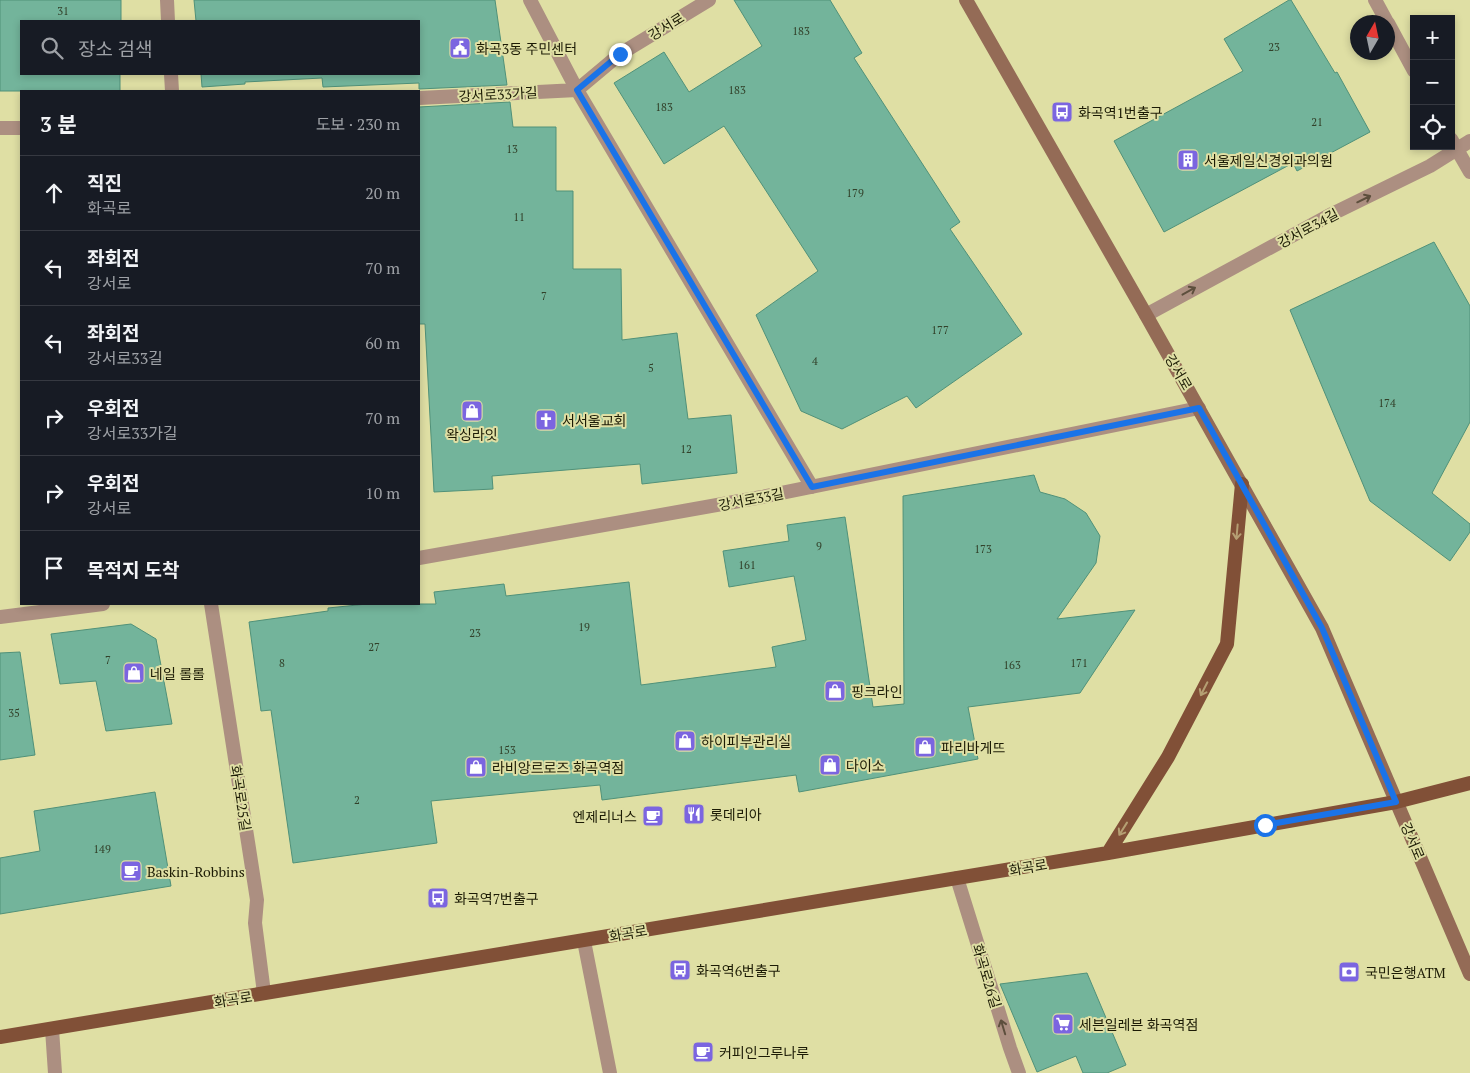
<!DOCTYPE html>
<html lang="ko">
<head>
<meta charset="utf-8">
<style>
	body { margin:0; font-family:"PT Serif","Noto Sans KR",serif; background:#242831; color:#f1f3f6 }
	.controls { position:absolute; right:15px; top:15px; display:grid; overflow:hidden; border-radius:0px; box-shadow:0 2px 8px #0003 }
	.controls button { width:45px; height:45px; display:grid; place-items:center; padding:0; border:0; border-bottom:1px solid #363941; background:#171b24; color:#f1f3f6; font:25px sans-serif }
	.compass { position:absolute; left:1350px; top:15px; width:45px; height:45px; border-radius:50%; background:#171b24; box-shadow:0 2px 8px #0003; rotate:9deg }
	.stop { position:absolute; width:15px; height:15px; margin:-11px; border:4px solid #1a73e8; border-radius:50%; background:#fff }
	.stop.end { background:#1a73e8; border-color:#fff; box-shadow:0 1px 5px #0008 }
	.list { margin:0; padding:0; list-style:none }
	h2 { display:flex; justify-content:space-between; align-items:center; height:65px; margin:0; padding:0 20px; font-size:21px }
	h2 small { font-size:16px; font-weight:400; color:#9ea1a6 }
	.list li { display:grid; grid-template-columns:32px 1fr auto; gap:15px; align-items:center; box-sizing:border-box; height:75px; padding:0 20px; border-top:1px solid #363941 }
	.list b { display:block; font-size:19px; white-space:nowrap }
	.list p { margin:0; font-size:16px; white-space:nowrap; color:#9ea1a6 }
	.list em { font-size:16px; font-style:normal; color:#9ea1a6 }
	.icon { flex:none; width:28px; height:28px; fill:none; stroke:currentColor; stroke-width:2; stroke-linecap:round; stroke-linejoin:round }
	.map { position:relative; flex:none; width:1470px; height:1073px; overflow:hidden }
	.search { position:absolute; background:#171b24; box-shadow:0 2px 8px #0003; left:20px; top:20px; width:400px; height:55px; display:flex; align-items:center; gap:12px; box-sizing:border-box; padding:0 18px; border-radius:0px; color:#9ea1a6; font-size:19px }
	.panel { position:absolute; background:#171b24; box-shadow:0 2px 8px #0003; left:20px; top:90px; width:400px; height:515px; border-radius:0px }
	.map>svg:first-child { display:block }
</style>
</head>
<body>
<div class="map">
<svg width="1470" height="1073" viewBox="0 0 1470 1073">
	<rect width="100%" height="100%" fill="#dfdfa4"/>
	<!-- building -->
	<path fill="#73b49b" stroke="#509179" d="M 0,0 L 121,0 L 121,21 L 21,21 L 21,74 L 120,74 L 120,91 L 0,91 Z
		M 194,0 L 495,0 L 507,85 L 419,89 L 419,83 L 323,87 L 322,78 L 245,82 L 245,84 L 202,87 L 201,74 L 419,74 L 419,21 L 196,21 Z
		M 734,0 L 830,0 L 862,53 L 854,58 L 960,222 L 950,229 L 1022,334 L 916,408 L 907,396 L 842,429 L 801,411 L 756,315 L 818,271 L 724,126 L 664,164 L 614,83 L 664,52 L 689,92 L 762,46 Z
		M 1289,0 L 1291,0 L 1335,73 L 1337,72 L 1370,132 L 1297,171 L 1293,163 L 1164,232 L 1114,141 L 1243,71 L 1224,39 Z
		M 510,102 L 513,127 L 556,127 L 556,191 L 573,191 L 573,269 L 621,269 L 622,340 L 677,333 L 688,419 L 731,415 L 737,473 L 642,484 L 640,464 L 492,476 L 493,489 L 434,492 L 425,324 L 419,324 L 419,107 Z
		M 1434,242 L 1470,306 L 1470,422 L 1432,493 L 1470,524 L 1470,532 L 1450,561 L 1370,501 L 1290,310 Z
		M 1034,475 L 1040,492 L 1065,499 L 1086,513 L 1100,536 L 1096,563 L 1057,619 L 1135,610 L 1080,693 L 968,707 L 978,759 L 799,792 L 796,775 L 602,800 L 600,785 L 431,801 L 437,843 L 293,863 L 271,710 L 261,711 L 249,622 L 328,611 L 328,608 L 367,604 L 436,604 L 434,592 L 504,584 L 506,596 L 629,582 L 641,685 L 776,667 L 772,647 L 806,640 L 794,576 L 729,587 L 723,551 L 789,541 L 787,525 L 845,517 L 873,707 L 904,704 L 903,496 Z
		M 131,624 L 156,639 L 172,724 L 106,731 L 96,681 L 60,684 L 51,634 Z
		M 20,652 L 35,755 L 0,760 L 0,653 Z
		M 155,792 L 171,886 L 0,914 L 0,858 L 40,851 L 34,811 Z
		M 1087,973 L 1126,1065 L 1107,1073 L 1083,1073 L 1076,1056 L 1037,1072 L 1000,984 Z"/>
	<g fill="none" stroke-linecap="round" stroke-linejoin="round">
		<!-- minor -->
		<path stroke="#ac8f81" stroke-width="14" d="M 167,0 L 168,21
			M 530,0 L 577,90 L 812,487
			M 1375,0 L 1387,22
			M 1388,23 L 1414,71
			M 171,74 L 172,91
			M 419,98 L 577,90 L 620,54 L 709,0
			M 0,128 L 21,128
			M 1451,139 L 1470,172
			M 1146,315 L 1332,214 L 1430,166 L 1470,141
			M 419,558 L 762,497 L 1199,408
			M 211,604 L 257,900 L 255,923 L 264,993
			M 0,617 L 103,604
			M 957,878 L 1010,1048 L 1019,1073
			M 584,941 L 610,1073
			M 52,1029 L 55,1073"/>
		<!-- secondary -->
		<path stroke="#946b56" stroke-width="14" d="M 966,0 L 1146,315 L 1322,628 L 1470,974"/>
		<!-- primary -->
		<path stroke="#815037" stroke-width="14" d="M 1108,853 L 1168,757 L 1227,644 L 1242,484
			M 0,1037 L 1108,853 L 1396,802 L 1470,783"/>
	</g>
	<!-- one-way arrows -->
	<defs><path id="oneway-shaft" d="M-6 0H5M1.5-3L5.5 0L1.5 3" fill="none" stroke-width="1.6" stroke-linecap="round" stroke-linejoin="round" transform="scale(1.25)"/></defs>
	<g stroke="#5d4f3d">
		<use href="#oneway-shaft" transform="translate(1364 199) rotate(-26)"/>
		<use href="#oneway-shaft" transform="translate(1189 291) rotate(-29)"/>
		<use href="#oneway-shaft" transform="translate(1003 1027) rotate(-107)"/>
	</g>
	<g stroke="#b59f73">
		<use href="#oneway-shaft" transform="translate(1237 532) rotate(95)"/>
		<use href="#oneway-shaft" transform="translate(1204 689) rotate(117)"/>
		<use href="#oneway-shaft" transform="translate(1123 829) rotate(122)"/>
	</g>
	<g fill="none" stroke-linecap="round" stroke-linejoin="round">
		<!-- route -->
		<path stroke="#1a73e8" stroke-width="6" d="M 620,54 L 577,90 L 812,487 L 1199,408 L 1322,628 L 1396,802 L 1265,825"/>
	</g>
	<!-- icons -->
	<defs>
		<g id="civic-square" transform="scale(1.125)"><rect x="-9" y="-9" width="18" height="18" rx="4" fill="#7b65e0" stroke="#dfdfa4"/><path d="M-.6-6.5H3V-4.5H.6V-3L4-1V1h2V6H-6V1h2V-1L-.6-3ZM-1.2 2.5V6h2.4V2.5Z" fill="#fff"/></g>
		<g id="bus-square" transform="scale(1.125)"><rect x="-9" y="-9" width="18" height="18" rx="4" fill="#7b65e0" stroke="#dfdfa4"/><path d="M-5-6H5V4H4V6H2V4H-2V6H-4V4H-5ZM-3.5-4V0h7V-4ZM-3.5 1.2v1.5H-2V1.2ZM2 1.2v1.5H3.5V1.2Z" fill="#fff"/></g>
		<g id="building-square" transform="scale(1.125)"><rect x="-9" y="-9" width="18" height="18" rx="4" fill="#7b65e0" stroke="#dfdfa4"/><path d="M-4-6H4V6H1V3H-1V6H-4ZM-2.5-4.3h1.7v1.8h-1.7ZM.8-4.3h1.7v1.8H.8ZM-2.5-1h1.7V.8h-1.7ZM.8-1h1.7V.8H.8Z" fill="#fff"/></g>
		<g id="shop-square" transform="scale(1.125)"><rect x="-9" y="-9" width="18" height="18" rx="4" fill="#7b65e0" stroke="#dfdfa4"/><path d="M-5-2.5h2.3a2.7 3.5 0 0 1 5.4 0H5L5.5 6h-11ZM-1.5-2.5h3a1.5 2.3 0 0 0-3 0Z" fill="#fff"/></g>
		<g id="church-square" transform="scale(1.125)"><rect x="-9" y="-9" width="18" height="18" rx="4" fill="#7b65e0" stroke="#dfdfa4"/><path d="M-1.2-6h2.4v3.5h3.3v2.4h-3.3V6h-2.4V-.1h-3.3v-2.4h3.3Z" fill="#fff"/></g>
		<g id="restaurant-square" transform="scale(1.125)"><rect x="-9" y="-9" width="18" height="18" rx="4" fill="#7b65e0" stroke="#dfdfa4"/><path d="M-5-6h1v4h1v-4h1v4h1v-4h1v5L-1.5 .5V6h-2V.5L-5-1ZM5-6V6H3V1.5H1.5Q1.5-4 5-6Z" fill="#fff"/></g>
		<g id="cafe-square" transform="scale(1.125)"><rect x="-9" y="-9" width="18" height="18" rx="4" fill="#7b65e0" stroke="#dfdfa4"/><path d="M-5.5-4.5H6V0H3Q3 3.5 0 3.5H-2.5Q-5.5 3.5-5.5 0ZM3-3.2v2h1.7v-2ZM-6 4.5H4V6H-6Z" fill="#fff"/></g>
		<g id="bank-square" transform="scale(1.125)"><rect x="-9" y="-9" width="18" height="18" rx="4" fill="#7b65e0" stroke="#dfdfa4"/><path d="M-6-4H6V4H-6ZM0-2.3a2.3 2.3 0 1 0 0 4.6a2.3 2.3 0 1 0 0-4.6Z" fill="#fff"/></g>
		<g id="supermarket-square" transform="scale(1.125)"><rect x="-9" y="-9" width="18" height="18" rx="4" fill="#7b65e0" stroke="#dfdfa4"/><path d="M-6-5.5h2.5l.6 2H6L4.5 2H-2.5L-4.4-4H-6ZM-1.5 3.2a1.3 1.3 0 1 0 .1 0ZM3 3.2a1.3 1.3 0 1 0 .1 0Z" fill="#fff"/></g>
	</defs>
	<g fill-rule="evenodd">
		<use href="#civic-square" x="460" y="48"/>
		<use href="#bus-square" x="1062" y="112"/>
		<use href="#building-square" x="1188" y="160"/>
		<use href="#shop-square" x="472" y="411"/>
		<use href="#church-square" x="546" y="420"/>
		<use href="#shop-square" x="134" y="673"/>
		<use href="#shop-square" x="835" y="691"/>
		<use href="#shop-square" x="685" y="741"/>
		<use href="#shop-square" x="925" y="747"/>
		<use href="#shop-square" x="830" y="765"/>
		<use href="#shop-square" x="476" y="767"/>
		<use href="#restaurant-square" x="694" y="814"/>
		<use href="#cafe-square" x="653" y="816"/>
		<use href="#cafe-square" x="131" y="871"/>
		<use href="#bus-square" x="438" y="898"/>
		<use href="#bus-square" x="680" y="970"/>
		<use href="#bank-square" x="1349" y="972"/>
		<use href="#supermarket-square" x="1063" y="1024"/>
		<use href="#cafe-square" x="703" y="1052"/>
	</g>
	<g text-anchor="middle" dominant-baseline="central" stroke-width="4" stroke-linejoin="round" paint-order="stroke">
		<!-- number labels -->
		<g font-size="11" fill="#32412a">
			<text x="63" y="11">31</text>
			<text x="801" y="31">183</text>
			<text x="1274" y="47">23</text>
			<text x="737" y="90">183</text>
			<text x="664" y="107">183</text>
			<text x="1317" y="122">21</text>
			<text x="512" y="149">13</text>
			<text x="855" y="193">179</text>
			<text x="519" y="217">11</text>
			<text x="544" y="296">7</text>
			<text x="940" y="330">177</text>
			<text x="815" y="361">4</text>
			<text x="651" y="368">5</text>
			<text x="1387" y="403">174</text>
			<text x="686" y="449">12</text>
			<text x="819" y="546">9</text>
			<text x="983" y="549">173</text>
			<text x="747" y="565">161</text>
			<text x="584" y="627">19</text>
			<text x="475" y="633">23</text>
			<text x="374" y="647">27</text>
			<text x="108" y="660">7</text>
			<text x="282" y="663">8</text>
			<text x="1079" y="663">171</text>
			<text x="1012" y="665">163</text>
			<text x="14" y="713">35</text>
			<text x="507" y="750">153</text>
			<text x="357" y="800">2</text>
			<text x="102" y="849">149</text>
		</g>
		<!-- street labels -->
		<g font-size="14" fill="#1c1b05" stroke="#dfdfa4">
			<text transform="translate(666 26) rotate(-32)">강서로</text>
			<text transform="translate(498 94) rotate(-3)">강서로33가길</text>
			<text transform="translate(1308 228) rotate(-28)">강서로34길</text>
			<text transform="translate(1179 372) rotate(60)">강서로</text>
			<text transform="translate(751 499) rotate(-11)">강서로33길</text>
			<text transform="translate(241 798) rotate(81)">화곡로25길</text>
			<text transform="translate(1413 841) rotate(67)">강서로</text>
			<text transform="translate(1028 867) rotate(-10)">화곡로</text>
			<text transform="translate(628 933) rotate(-10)">화곡로</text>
			<text transform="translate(987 976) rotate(73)">화곡로26길</text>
			<text transform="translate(233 999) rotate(-9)">화곡로</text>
		</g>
		<!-- poi labels -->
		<g font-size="14" fill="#1c1b05" stroke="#dfdfa4" text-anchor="start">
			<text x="476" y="48">화곡3동 주민센터</text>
			<text x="1078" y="112">화곡역1번출구</text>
			<text x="1204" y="160">서울제일신경외과의원</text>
			<text x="562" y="420">서서울교회</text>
			<text x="472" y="434" text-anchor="middle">왁싱라잇</text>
			<text x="150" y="673">네일 롤롤</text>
			<text x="851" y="691">핑크라인</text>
			<text x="701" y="741">하이피부관리실</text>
			<text x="941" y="747">파리바게뜨</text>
			<text x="846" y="765">다이소</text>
			<text x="492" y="767">라비앙르로즈 화곡역점</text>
			<text x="710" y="814">롯데리아</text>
			<text x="637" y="816" text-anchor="end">엔제리너스</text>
			<text x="147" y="871">Baskin-Robbins</text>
			<text x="454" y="898">화곡역7번출구</text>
			<text x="696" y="970">화곡역6번출구</text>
			<text x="1365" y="972">국민은행ATM</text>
			<text x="1079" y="1024">세븐일레븐 화곡역점</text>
			<text x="719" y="1052">커피인그루나루</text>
		</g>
	</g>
</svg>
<div class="controls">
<button>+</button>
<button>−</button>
<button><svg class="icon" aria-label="locate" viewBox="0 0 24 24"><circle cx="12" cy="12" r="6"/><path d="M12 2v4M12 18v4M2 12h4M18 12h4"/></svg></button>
</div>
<svg class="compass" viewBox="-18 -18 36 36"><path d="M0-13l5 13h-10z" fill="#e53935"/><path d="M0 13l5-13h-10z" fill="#9ea1a6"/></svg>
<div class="stop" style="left:1265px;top:825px"></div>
<div class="stop end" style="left:620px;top:54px"></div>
<div class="search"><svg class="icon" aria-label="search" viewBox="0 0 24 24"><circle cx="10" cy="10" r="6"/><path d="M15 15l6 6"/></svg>장소 검색</div>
<section class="panel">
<h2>3 분<small>도보 · 230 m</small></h2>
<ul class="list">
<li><svg class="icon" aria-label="ahead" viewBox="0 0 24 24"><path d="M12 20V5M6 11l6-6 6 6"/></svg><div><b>직진</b><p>화곡로</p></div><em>20 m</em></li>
<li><svg class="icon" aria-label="left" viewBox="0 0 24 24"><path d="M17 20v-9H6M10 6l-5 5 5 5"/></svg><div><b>좌회전</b><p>강서로</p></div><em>70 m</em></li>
<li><svg class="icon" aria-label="left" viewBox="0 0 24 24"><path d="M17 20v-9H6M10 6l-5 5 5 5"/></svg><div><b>좌회전</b><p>강서로33길</p></div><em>60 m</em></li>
<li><svg class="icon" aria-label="right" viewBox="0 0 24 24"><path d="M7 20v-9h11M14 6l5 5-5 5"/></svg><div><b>우회전</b><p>강서로33가길</p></div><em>70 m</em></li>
<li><svg class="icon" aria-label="right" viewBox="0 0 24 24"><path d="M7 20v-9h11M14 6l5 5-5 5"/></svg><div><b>우회전</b><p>강서로</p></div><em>10 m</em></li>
<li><svg class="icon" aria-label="arrive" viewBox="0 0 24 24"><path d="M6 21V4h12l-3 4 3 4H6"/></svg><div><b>목적지 도착</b></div></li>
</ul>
</section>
</div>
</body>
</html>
